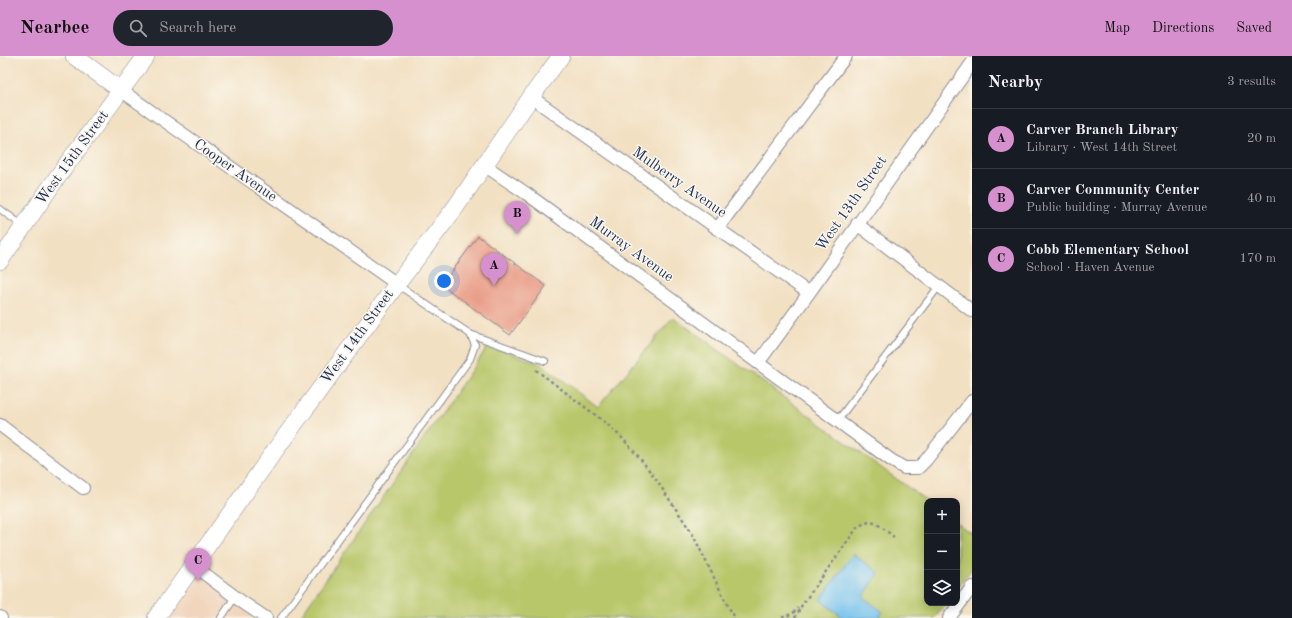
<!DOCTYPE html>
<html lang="en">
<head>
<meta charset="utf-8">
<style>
	body { margin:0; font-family:"Old Standard TT",serif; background:#20242c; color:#f1f3f6 }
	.controls { position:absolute; right:12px; bottom:12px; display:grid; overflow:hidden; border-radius:8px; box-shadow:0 2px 10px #0003 }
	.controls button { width:36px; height:36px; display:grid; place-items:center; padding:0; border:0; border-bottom:1px solid #363941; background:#171b24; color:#f1f3f6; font:20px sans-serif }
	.you { position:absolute; left:444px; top:225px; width:14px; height:14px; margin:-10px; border:3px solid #fff; border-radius:50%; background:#1a73e8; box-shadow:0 0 0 6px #1a73e833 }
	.badge { display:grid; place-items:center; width:26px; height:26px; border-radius:50%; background:#d690ce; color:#111; font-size:13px; font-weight:700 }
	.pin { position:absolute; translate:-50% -33px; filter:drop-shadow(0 1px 2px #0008) }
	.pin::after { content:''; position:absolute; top:21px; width:14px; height:12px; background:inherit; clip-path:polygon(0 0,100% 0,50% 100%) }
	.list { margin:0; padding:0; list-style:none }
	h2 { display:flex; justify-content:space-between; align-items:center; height:52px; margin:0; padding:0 16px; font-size:17px }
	h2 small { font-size:13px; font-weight:400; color:#9ea1a6 }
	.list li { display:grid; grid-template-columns:26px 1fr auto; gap:12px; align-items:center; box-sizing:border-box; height:60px; padding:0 16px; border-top:1px solid #363941 }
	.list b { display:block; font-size:15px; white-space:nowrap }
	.list p { margin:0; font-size:13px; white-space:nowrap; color:#9ea1a6 }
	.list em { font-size:13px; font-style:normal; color:#9ea1a6 }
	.icon { flex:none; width:22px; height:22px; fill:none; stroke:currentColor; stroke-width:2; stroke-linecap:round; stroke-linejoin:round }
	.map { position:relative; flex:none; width:972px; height:562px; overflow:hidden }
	header { display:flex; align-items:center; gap:24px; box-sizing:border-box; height:56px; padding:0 20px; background:#d690ce; color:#111 }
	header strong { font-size:19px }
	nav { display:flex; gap:22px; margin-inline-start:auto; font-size:14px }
	.search { width:280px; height:36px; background:#20242c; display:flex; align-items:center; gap:10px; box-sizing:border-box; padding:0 14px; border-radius:22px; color:#9ea1a6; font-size:15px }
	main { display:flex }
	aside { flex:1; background:#171b24 }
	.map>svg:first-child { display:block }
</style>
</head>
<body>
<header>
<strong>Nearbee</strong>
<div class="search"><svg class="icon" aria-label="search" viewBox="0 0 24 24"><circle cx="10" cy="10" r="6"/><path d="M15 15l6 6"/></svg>Search here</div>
<nav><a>Map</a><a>Directions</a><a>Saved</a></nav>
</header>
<main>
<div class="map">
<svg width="972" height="562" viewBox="0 0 972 562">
	<rect width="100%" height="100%" fill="#fbf7ec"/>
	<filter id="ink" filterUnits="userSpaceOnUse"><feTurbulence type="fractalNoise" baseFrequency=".025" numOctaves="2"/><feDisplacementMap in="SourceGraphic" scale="8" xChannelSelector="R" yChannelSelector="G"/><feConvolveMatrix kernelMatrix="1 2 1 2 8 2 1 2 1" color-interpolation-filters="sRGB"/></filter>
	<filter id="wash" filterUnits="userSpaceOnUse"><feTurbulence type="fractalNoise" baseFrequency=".012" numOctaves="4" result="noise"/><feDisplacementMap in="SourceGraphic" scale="16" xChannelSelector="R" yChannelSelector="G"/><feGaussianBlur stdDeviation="0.9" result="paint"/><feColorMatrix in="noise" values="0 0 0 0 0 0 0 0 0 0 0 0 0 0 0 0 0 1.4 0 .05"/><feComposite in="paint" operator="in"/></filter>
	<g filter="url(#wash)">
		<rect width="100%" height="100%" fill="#f2e0c2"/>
		<!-- built -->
		<path fill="#f1d5bd" d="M 193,509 L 266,562 L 156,562 Z"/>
		<!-- green -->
		<path fill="#b8c76a" stroke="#6a7b64" d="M 673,261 L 927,445 L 927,547 L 946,547 L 935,562 L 299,562 L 489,289 L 543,309 L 598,351 Z
			M 957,467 L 972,478 L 972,512 L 957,532 Z"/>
		<!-- water -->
		<path fill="#73c1ee" stroke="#4778a6" d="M 853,498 L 879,517 L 863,541 L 883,556 L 878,562 L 844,562 L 820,544 Z"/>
		<g id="blocks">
			<!-- building -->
			<path fill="#e99d88" d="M 478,180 L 546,230 L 510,279 L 442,229 Z"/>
		</g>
	</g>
	<g filter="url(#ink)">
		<use href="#blocks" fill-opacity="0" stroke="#868890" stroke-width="1"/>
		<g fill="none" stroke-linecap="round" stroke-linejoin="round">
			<!-- lane casing -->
			<g stroke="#868890" stroke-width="8">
				<path id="lane" d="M 0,153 L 23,170
					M 470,278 L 545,305
					M 838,364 L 939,230
					M 221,562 L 235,541
					M 281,562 L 470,303 L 475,289 L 470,278 L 398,229"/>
			</g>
			<!-- street casing -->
			<g stroke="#868890" stroke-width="14">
				<path id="street" d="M 122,35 L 397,228
					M 531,41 L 809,237
					M 484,109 L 527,138 L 891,404 L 904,412 L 918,412 L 926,404 L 972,345
					M 857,168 L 972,255
					M 717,173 L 846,0
					M 758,307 C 831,208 901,107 972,7
					M 0,369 L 83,432
					M 193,509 L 242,546 L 266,562
					M 0,561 L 1,562
					M 949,562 L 972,531"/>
			</g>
			<!-- secondary casing -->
			<g stroke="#868890" stroke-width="18">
				<path id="secondary" d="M 74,0 L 122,35
					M 0,205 L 56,123 L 146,0
					M 156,562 L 276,393 L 397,228 L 455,152 L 531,41 L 561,0"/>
			</g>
			<!-- path -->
			<path stroke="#868890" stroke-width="2.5" stroke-dasharray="3 3" stroke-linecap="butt" d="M 536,314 L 606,367 L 622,382 L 639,401 L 655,422 L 692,477 L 727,548 L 735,562
				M 782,562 L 793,557 L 798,552
				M 795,562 L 802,549 L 857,472 C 872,459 881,471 894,481"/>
			<!-- lane -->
			<use href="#lane" stroke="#fff" stroke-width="6"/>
			<!-- street -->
			<use href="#street" stroke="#fff" stroke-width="12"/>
			<!-- secondary -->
			<use href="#secondary" stroke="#fff" stroke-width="17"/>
		</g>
	</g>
	<g text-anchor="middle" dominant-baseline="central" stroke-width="3" stroke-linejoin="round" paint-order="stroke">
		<!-- street labels -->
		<g font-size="15" fill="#1b2f5e" stroke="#fbf7ec">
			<text transform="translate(73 102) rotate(-54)">West 15th Street</text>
			<text transform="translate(235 115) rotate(35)">Cooper Avenue</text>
			<text transform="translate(679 127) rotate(35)">Mulberry Avenue</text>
			<text transform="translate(852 148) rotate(-55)">West 13th Street</text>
			<text transform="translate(631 194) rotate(36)">Murray Avenue</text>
			<text transform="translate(358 281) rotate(-54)">West 14th Street</text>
		</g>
	</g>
</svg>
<div class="controls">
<button>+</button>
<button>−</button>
<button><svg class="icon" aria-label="layers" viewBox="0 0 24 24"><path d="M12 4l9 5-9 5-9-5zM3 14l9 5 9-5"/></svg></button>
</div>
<div class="you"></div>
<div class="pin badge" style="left:494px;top:230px">A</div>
<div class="pin badge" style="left:517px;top:178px">B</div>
<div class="pin badge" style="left:198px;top:525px">C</div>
</div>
<aside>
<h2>Nearby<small>3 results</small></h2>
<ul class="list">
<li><span class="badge">A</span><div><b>Carver Branch Library</b><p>Library · West 14th Street</p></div><em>20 m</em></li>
<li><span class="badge">B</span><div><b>Carver Community Center</b><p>Public building · Murray Avenue</p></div><em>40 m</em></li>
<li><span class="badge">C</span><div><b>Cobb Elementary School</b><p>School · Haven Avenue</p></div><em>170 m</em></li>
</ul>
</aside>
</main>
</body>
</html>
